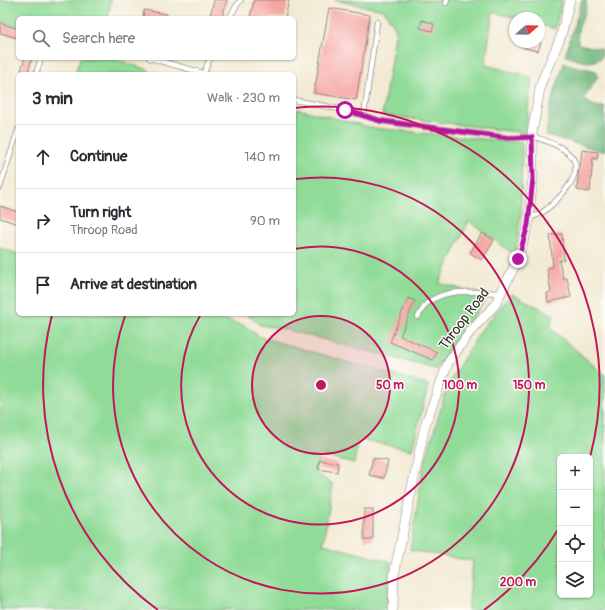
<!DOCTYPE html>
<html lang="en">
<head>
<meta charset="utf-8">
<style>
	body { margin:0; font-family:Pangolin,sans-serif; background:#f2f2f3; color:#2b2b33 }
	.controls { position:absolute; right:12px; bottom:12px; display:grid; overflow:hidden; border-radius:6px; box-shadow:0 1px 3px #0004 }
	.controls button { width:36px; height:36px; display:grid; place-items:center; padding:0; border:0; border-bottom:1px solid #e1e1e2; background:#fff; color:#2b2b33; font:20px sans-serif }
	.compass { position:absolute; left:509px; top:12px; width:36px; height:36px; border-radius:50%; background:#fff; box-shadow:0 1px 3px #0004; rotate:70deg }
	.stop { position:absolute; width:12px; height:12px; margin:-9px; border:3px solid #b5179e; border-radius:50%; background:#fff }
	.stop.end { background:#b5179e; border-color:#fff; box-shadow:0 1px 4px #0008 }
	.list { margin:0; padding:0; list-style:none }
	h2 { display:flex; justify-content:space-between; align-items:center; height:52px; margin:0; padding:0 16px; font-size:17px }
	h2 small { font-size:13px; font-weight:400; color:#7c7c81 }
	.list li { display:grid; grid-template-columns:26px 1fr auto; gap:12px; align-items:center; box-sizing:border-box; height:64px; padding:0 16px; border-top:1px solid #e1e1e2 }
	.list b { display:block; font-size:15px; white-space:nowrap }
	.list p { margin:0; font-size:13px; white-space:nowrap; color:#7c7c81 }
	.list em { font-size:13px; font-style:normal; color:#7c7c81 }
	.icon { flex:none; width:22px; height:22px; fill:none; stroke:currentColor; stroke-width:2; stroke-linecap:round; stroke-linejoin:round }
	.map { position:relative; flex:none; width:605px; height:610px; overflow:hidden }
	.search { position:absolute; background:#fff; box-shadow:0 1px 3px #0004; left:16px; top:16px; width:280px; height:44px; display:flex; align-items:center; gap:10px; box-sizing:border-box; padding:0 14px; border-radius:6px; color:#7c7c81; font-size:15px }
	.panel { position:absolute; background:#fff; box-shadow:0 1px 3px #0004; left:16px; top:72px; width:280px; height:244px; border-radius:6px }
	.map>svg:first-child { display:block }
</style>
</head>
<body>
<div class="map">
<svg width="605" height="610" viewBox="0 0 605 610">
	<rect width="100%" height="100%" fill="#fdfcf7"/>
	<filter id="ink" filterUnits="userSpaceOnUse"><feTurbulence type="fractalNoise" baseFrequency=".025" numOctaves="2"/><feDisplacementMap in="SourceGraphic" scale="8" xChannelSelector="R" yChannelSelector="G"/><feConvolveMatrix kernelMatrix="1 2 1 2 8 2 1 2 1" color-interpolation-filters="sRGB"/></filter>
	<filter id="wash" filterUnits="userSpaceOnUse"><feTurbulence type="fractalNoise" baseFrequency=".012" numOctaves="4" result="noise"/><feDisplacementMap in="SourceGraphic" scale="16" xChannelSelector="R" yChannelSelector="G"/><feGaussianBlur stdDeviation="0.9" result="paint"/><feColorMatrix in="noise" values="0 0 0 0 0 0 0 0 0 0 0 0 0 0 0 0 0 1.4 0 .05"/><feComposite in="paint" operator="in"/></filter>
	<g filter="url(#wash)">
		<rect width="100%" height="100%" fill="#f2e9d2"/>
		<!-- green -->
		<path fill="#90db97" stroke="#5e8361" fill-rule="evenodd" d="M 0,0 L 111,0 L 108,18 L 18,18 L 18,27 L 0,21 Z
			M 334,0 L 562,0 L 555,29 L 539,24 L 539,18 L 515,18 L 493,12 L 485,65 L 532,77 L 525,133 L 382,115 L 396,29 L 384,10 Z
			M 80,58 L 111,58 L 149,70 L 148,74 L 75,74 Z
			M 298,109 L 373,128 L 522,143 L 521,214 L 515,255 L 469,221 L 439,283 L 488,296 L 436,369 L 280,328 L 260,325 L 246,314 L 294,314 L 294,124 Z
			M 0,248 L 18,254 L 18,314 L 207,314 L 245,326 L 260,337 L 428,385 L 412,450 L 358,439 L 354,463 L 319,455 L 315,473 L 333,484 L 323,544 L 391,562 L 386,610 L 0,610 Z
			M 512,294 L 554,315 L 550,328 L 605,375 L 605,610 L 468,610 L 473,561 L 410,550 L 423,469 L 448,384 L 481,330 ZM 560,457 L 590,457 L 590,595 L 560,595 Z"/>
		<!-- forest -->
		<path fill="#74bb80" stroke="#507356" d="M 582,0 L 586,0 C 588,11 580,21 578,31 C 577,36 578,40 578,44 L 602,49 L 602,56 L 600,59 C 586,65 579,60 565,56 Z
			M 564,63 L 596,71 L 598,74 L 597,78 L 584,98 C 589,105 596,107 605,107 L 605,152 L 546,135 L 550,107 Z"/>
		<g id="blocks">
			<!-- building -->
			<path fill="#f5a4a2" d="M 214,0 L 227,0 L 222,18 L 216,18 L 210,16 Z
				M 254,0 L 289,0 L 285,18 L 250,18 Z
				M 329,8 L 370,15 L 356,100 L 314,93 Z
				M 144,10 L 167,14 L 167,18 L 143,18 Z
				M 422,20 L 434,24 L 432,31 L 420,28 Z
				M 0,23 L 18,29 L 18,38 L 0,33 Z
				M 526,42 L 541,42 L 538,51 L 524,48 Z
				M 25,58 L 32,58 L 28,72 L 21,70 Z
				M 582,150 L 598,152 L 597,159 L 593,158 L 590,192 L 577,190 L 579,168 L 580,168 Z
				M 0,206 L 18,212 L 18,224 L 0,218 Z
				M 482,233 L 494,240 L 482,260 L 470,253 Z
				M 562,234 L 564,260 L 559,260 L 563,278 L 567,278 L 571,297 L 548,302 L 547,293 L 551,292 L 547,268 L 553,267 L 550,235 Z
				M 408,298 L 415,301 L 400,336 L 437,352 L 433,360 L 390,342 Z
				M 373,458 L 388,461 L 384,478 L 369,475 Z
				M 320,460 L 338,463 L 337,472 L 318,469 Z
				M 364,509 L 373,509 L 373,540 L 364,540 Z"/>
		</g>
	</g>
	<g filter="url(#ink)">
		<use href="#blocks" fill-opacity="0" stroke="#8e8a7e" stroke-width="1"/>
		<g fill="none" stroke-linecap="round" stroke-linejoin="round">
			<!-- lane casing -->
			<g stroke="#8e8a7e" stroke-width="6">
				<path id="lane" d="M 446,3 L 447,0
					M 229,18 L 239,2 L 241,0
					M 149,58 L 207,74
					M 204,73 L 210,58
					M 36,74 L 41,58
					M 294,100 L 345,110 L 381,121 L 509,138 L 532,137
					M 364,115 L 377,22
					M 0,187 L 18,130
					M 529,218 L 540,214 L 543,212 C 556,202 587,174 571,156 C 561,145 546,141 532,136
					M 418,317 C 420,313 423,308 426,304 C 445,287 478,292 501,293"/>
			</g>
			<!-- street casing -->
			<g stroke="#8e8a7e" stroke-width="10">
				<path id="street" d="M 393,610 L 394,575 L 425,425 L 448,363 L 470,332 L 495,305 L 518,259 L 528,225 L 533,178 L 532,133 L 541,83 L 561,36 L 570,0"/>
			</g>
			<!-- lane -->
			<use href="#lane" stroke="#fff" stroke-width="4.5"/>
			<!-- street -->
			<use href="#street" stroke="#fff" stroke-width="9"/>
		</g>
	</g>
	<g fill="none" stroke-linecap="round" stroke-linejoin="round" filter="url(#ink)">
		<!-- route -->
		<path stroke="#b5179e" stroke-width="5" d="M 345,110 L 381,121 L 509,138 L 532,137 L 533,178 L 528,225 L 518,259"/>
	</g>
	<!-- distance rings -->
	<circle cx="321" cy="385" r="69" fill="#c2185b" fill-opacity=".12"/>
	<g fill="none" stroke="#c2185b" stroke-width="2">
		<circle cx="321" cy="385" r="69"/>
		<path d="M294 249A139 139 0 1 1 201 314"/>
		<path d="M296 179A208 208 0 1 1 125 316"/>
		<path d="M559 528A278 278 0 0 1 484 610M158 610A278 278 0 0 1 52 315M294 108A278 278 0 0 1 590 457"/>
	</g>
	<g text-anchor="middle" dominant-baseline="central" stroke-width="3" stroke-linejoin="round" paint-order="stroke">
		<!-- street labels -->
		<g font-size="14" fill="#2b2b2b" stroke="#fdfcf7">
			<text transform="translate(464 319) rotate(-53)">Throop Road</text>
		</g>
	</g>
	<circle cx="321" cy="385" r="6" fill="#c2185b" stroke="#fdfcf7" stroke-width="2"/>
	<g font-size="12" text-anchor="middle" font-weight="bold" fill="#c2185b" stroke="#fdfcf7" stroke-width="3" stroke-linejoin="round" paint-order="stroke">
		<text x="390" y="389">50 m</text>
		<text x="460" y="389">100 m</text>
		<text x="529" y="389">150 m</text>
		<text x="518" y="586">200 m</text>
	</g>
</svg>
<div class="controls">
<button>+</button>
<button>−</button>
<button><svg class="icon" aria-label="locate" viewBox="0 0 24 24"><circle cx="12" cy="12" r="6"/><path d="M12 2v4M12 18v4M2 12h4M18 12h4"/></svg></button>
<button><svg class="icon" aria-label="layers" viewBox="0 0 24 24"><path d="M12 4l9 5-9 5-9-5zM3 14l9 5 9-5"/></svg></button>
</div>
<svg class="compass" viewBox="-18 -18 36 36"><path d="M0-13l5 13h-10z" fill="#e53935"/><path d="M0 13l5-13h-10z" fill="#7c7c81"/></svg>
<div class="stop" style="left:345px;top:110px"></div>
<div class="stop end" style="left:518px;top:259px"></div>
<div class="search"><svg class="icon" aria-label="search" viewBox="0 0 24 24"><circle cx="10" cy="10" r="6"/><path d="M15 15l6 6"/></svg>Search here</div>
<section class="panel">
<h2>3 min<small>Walk · 230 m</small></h2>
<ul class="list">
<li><svg class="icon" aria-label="ahead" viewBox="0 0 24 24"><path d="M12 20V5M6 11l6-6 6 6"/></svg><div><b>Continue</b></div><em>140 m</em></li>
<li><svg class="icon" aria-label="right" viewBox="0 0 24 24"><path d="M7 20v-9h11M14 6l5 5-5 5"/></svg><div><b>Turn right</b><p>Throop Road</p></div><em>90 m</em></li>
<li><svg class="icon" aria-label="arrive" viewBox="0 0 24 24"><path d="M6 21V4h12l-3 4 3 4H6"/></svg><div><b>Arrive at destination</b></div></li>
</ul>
</section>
</div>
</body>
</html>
